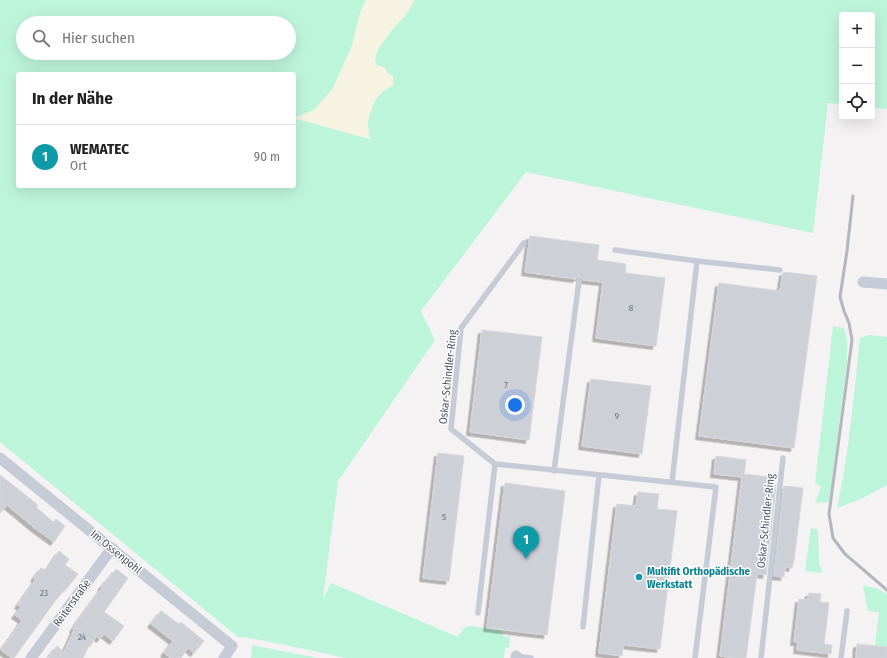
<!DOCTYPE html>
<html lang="de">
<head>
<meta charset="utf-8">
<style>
	body { margin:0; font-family:"Fira Sans Condensed",sans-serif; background:#f6f6f6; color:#222 }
	.controls { position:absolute; right:12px; top:12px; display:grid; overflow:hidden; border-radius:4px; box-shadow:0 4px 16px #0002 }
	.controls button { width:36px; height:36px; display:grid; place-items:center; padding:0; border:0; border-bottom:1px solid #e0e0e0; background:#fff; color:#222; font:20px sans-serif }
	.you { position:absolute; left:515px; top:405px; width:14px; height:14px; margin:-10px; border:3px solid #fff; border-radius:50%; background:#1a73e8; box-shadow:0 0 0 6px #1a73e833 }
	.badge { display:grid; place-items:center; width:26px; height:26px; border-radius:50%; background:#044bfc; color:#fff; font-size:13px; font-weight:700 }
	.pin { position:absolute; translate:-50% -33px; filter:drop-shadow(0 1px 2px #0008) }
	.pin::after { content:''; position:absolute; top:21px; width:14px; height:12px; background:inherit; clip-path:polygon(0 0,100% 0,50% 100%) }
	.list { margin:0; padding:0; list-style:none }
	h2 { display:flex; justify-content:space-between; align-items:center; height:52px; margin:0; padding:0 16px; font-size:17px }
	h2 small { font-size:13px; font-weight:400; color:#767676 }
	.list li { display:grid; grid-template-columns:26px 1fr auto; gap:12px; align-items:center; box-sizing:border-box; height:64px; padding:0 16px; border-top:1px solid #e0e0e0 }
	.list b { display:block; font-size:15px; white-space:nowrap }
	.list p { margin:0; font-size:13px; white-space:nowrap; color:#767676 }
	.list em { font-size:13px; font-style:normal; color:#767676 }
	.icon { flex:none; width:22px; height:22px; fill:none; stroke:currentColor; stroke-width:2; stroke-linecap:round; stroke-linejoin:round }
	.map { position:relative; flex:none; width:887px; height:658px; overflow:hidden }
	.search { position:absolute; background:#fff; box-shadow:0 4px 16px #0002; left:16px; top:16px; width:280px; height:44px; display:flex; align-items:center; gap:10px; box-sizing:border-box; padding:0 14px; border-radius:22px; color:#767676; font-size:15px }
	.panel { position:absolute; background:#fff; box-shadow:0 4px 16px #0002; left:16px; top:72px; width:280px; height:116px; border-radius:4px }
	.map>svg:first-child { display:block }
</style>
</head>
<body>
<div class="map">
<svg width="887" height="658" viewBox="0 0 887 658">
	<defs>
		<filter id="shadow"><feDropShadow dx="-3.5" dy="3.5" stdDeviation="0" flood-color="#0004"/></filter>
	</defs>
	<rect width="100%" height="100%" fill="#f4f2f2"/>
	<!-- green -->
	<path fill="#bdf5db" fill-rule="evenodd" d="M 0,0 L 366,0 L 360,13 L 352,46 L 332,90 L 314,110 L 294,118 L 294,74 L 18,74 L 18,186 L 294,186 L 294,118 L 370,139 L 368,126 L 368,119 L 373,104 L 379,95 L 385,89 L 388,73 L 384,67 L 378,66 L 375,61 C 377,43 394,30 404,16 C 408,11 411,5 415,0 L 887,0 L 887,109 L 872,107 L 872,15 L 842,15 L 842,104 L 828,103 L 813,233 L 526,172 L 421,311 L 435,340 L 338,481 L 323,599 L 331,583 L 458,637 L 464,628 L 469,626 L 503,630 L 502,636 L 510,637 L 509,647 L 505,648 L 504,658 L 345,658 L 300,648 L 255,639 L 238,637 L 0,442 ZM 23,23 L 289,23 L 289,53 L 23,53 Z
		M 833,326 L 844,328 L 847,339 L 847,361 L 829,502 L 815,503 L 821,487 L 815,483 Z
		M 870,335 L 887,337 L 887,485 L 861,499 L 837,508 C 849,452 854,395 860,338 Z
		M 811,528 L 818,530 L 819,563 L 823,573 L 805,571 Z
		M 863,585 L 878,589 L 887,594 L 887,647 L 875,646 L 879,612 L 868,611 Z
		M 252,645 L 318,658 L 251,658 Z"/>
	<!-- sand -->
	<path fill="#f6f3e2" d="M 366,0 L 415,0 L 405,16 L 394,27 L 376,52 L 375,61 L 378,66 L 384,67 L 388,73 L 393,76 L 393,85 C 389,88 384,90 380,94 C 374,100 367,118 368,127 C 368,131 369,135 370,139 L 294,118 L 314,110 L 332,90 L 352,46 L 360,13 Z"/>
	<!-- building -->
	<path fill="#ced0d8" stroke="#d5d7de" filter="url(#shadow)" d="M 530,236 L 599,245 L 597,260 L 626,264 L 625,273 L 665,278 L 656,346 L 596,338 L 603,282 L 583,280 L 580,277 L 578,277 L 576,279 L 525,272 Z
		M 784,272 L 817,276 L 794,448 L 699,436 L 719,283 L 780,291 L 783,273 Z
		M 482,330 L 542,337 L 529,440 L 470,432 Z
		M 591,379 L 651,386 L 642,454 L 582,446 Z
		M 438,453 L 464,456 L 449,581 L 423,578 Z
		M 716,456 L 746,460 L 744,474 L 768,477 L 768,484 L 776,485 L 766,575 L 757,574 L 746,658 L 734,658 L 720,656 L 742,477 L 714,474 Z
		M 0,475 L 38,505 L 36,507 L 53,522 L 56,519 L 65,526 L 54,542 L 36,529 L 7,505 L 0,513 Z
		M 505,483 L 565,491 L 547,635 L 487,628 Z
		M 784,486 L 803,488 L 794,560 L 792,568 L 785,567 L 784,577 L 774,576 Z
		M 638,492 L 659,494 L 657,509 L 677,511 L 660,649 L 623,645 L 622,656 L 599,653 L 617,504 L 636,506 Z
		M 59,551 L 69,559 L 65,565 L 78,574 L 67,588 L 66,588 L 55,601 L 14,658 L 12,658 L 1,650 L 19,625 L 22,620 L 15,615 L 21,607 L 18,605 L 36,579 L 34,578 L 41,568 L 46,571 Z
		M 116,569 L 128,578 L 104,612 L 124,626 L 113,641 L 104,634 L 100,639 L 96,636 L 93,643 L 91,641 L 83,658 L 48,658 L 57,646 L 64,652 L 74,630 L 73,629 L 79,619 L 102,588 L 101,587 L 104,583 L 109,577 L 110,577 Z
		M 809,593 L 821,594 L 820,602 L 829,603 L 824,644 L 832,645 L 831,654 L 797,650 L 798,642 L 794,642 L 799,599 L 808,600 Z
		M 161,611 L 179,624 L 181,622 L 204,641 L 194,653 L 188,648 L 181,658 L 171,658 L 164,653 L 173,641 L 151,624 Z
		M 857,644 L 887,647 L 887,658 L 856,658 Z"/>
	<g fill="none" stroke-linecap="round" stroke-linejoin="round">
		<!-- service -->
		<path stroke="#c5ccd8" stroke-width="5.5" d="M 615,250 L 697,261 L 780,270
			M 495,464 L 451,429 L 461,328 L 524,243
			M 554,471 L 579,281
			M 672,482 L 697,261
			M 478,613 L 495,464 L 716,487 L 695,658
			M 583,627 L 599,475
			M 516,656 L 531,658
			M 761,658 L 783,458
			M 841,658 L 847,611"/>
		<!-- minor -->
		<path stroke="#c5ccd8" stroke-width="11" d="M 863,282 L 887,284
			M 0,458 L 232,646 L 224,658
			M 31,658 L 112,548
			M 516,658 L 516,656"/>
		<!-- rail -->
		<path stroke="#b3b6bd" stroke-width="3" d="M 853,196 L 847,251 L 840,297 L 844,311 L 849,323 L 852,340 L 829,514 L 833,538 L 845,554 L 887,590"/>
	</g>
	<!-- markers -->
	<circle fill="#0f9aa8" stroke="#fff" stroke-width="1.5" cx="639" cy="577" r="4"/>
	<g text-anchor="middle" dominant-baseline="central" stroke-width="3" stroke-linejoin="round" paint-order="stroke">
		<!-- number labels -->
		<g font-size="9" fill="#697180">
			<text x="631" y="308">8</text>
			<text x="506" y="385">7</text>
			<text x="617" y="416">9</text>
			<text x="444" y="517">5</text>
			<text x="44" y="593">23</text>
			<text x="82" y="637">24</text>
		</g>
		<!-- street labels -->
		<g font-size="11" fill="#475162" stroke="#fff">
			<text transform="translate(448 377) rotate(-84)">Oskar-Schindler-Ring</text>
			<text transform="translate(766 521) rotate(-84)">Oskar-Schindler-Ring</text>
			<text transform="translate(116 552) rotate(39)">Im Ossenpohl</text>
			<text transform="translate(72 603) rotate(-54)">Reiterstraße</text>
		</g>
		<!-- culture labels -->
		<g font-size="11" font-weight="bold" fill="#0d838f" stroke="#fff" text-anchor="start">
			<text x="647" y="571">Multifit Orthopädische<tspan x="647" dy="13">Werkstatt</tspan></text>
		</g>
	</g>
</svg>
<div class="controls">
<button>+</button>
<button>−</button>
<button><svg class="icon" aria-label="locate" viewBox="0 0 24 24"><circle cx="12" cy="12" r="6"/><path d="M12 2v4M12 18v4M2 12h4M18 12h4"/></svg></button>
</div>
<div class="you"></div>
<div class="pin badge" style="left:526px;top:559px;background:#0f9aa8">1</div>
<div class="search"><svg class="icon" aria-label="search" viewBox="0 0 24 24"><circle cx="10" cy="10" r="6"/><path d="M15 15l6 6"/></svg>Hier suchen</div>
<section class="panel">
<h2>In der Nähe<small></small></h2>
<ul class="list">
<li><span class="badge" style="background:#0f9aa8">1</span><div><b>WEMATEC</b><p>Ort</p></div><em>90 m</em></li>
</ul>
</section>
</div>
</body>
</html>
